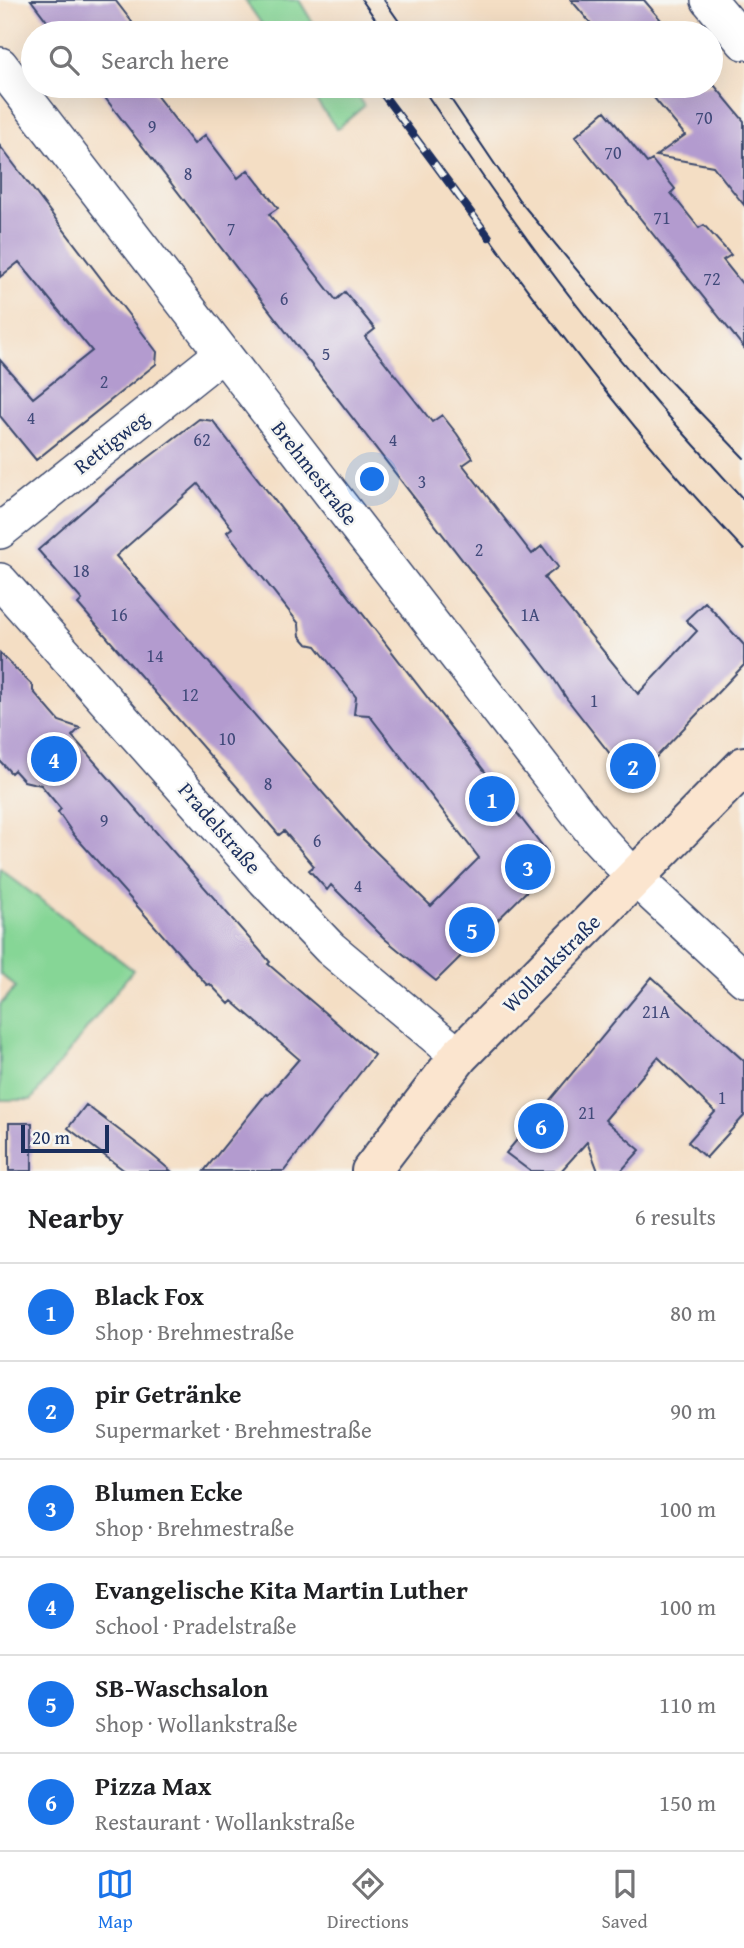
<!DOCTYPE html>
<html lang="en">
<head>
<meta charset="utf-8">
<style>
	body { margin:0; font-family:"Gentium Book Plus",serif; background:#f2f2f2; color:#202124 }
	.scale { position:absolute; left:21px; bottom:18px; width:88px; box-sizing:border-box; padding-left:7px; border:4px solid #1b2f5e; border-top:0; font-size:19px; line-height:24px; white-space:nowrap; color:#1b2f5e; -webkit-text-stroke:5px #f6f6f2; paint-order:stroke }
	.you { position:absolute; left:373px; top:480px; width:24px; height:24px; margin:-18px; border:5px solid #fff; border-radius:50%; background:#1a73e8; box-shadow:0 0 0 10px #1a73e833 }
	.badge { display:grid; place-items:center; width:46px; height:46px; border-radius:50%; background:#1a73e8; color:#fff; font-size:23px; font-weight:700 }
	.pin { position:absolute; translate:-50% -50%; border:4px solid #fff; box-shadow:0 2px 7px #0006 }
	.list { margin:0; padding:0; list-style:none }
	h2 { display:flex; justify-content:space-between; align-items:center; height:91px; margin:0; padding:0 28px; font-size:30px }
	h2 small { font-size:23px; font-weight:400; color:#757577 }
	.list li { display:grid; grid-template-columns:46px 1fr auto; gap:21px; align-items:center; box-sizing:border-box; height:98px; padding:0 28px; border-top:2px solid #e0e0e0 }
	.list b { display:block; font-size:26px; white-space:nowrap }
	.list p { margin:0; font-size:23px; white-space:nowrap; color:#757577 }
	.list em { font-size:23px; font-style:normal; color:#757577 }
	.icon { flex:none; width:38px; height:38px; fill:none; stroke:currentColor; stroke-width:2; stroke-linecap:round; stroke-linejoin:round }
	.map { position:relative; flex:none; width:744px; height:1171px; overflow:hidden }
	.search { position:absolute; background:#fff; box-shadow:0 7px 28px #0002; left:21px; right:21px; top:21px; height:77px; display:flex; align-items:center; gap:18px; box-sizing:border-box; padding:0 24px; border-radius:38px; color:#757577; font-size:26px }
	.sheet { height:679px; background:#fff }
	nav { display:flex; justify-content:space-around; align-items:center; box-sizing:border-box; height:98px; border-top:2px solid #e0e0e0; background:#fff; font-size:19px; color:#757577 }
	nav a { display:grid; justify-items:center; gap:4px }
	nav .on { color:#1a73e8 }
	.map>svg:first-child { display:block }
</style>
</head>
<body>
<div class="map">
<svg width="744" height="1171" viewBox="0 0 744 1171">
	<rect width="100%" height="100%" fill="#f6f6f2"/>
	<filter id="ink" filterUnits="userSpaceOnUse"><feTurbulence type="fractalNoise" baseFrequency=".0143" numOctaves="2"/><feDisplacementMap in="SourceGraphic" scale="14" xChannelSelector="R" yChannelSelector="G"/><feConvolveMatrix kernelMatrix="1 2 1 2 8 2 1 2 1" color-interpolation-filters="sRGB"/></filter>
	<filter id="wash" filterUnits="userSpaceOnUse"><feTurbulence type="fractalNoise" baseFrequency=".00686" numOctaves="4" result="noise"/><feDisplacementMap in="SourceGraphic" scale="28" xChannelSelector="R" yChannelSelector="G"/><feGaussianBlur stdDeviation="1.57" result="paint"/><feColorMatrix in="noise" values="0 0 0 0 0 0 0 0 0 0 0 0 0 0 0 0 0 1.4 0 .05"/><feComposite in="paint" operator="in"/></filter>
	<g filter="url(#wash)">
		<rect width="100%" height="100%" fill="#f4dec4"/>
		<!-- green -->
		<path fill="#86d696" stroke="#50827a" stroke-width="2" d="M 245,0 L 299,0 L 319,33 L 268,33 Z
			M 305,86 L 351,86 L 364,106 L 337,129 Z
			M 0,869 L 133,970 L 31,1100 L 0,1100 L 0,1005 L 16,987 L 0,974 Z"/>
		<g id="blocks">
			<!-- building -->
			<path fill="#b39bcf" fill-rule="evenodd" d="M 31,0 L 115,0 L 132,22 L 119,33 L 56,33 Z
				M 571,0 L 644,0 L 672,33 L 599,33 Z
				M 96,86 L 149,86 L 194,144 L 205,135 L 238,178 L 248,170 L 278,208 L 269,214 L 336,300 L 345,292 L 375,329 L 365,337 L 432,422 L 442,415 L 457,434 L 473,458 L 463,465 L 532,554 L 542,546 L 558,567 L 544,578 L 638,694 L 697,631 L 686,620 L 705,602 L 744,645 L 744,665 L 641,773 L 625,773 L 567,699 L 552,676 Z
				M 644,86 L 715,86 L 744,121 L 744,205 L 713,166 L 656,156 L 685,135 Z
				M 605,111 L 647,163 L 652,160 L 675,189 L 671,193 L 699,228 L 704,225 L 731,255 L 723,260 L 744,286 L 744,348 L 575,137 Z
				M 0,146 L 157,352 L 156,364 L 36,460 L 0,416 L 0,360 L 33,398 L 92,351 L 19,262 L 0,277 Z
				M 199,419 L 213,421 L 548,853 L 548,870 L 436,981 L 385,939 L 331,885 L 327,890 L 309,870 L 314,866 L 284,831 L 279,835 L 78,604 L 82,600 L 38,550 L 110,487 ZM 198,484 L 232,528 L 227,532 L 299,624 L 300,636 L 307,644 L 316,646 L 356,697 L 354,714 L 369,715 L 479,858 L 431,906 L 363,839 L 116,556 Z
				M 0,653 L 33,686 L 33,691 L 59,721 L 80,728 L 72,736 L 270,962 L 268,964 L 374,1055 L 284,1171 L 204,1171 L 266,1094 L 268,1095 L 299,1059 L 232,1001 L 229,1004 L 210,984 L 207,985 L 74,835 L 58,812 L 61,809 L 41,785 L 24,781 L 14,770 L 11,773 L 0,761 Z
				M 652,977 L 744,1061 L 744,1116 L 706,1158 L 688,1142 L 715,1112 L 658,1057 L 605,1120 L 640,1150 L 621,1171 L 598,1171 L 587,1142 L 561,1171 L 530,1171 L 506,1153 Z
				M 86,1105 L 152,1155 L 171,1171 L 125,1171 L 68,1128 Z
				M 9,1123 L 32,1123 L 32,1171 L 9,1171 Z"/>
		</g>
	</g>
	<g filter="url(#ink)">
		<use href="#blocks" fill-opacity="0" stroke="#3c496d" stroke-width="2"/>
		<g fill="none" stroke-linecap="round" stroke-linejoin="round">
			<!-- street casing -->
			<g stroke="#3c496d" stroke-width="38">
				<path id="street" d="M 709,0 L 744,42
					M 0,65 L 596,836 L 635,878 L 744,979
					M 0,531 L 223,353
					M 0,581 L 265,880 L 330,948 L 459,1056"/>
			</g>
			<!-- secondary casing -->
			<g stroke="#3c496d" stroke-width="42">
				<path id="secondary" d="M 371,1171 L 459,1056 L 744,766"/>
			</g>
			<!-- street -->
			<use href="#street" stroke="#fff" stroke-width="35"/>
			<!-- secondary -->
			<use href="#secondary" stroke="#fbe5cf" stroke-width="38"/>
			<!-- tram -->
			<path stroke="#1b2f5e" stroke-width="2" d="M 362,0 L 385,33
				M 384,0 L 407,33
				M 421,86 C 491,190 563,294 645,389 C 677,427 711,463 744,500
				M 442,86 L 519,200 L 661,372 L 744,458
				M 489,237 C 568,347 651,452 744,550"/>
			<!-- rail casing -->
			<g stroke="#1b2f5e" stroke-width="8">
				<path id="rail" d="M 377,86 L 489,237"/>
			</g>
			<!-- rail -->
			<use href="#rail" stroke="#f6f6f2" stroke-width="5" stroke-dasharray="16" stroke-linecap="butt"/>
		</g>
	</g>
	<g text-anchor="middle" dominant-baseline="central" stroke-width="5" stroke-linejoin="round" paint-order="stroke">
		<!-- number labels -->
		<g font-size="18" fill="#414a7a">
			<text x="704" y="117">70</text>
			<text x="152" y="126">9</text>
			<text x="613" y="152">70</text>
			<text x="188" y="173">8</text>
			<text x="662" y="217">71</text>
			<text x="231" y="228">7</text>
			<text x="712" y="278">72</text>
			<text x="284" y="298">6</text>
			<text x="326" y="353">5</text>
			<text x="104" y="381">2</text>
			<text x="31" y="417">4</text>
			<text x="202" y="439">62</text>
			<text x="393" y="439">4</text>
			<text x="422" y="481">3</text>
			<text x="479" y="549">2</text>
			<text x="81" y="570">18</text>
			<text x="119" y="614">16</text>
			<text x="530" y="614">1A</text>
			<text x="155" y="655">14</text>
			<text x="190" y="694">12</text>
			<text x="594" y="700">1</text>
			<text x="227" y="738">10</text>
			<text x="268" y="783">8</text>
			<text x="104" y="820">9</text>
			<text x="317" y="840">6</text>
			<text x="358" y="885">4</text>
			<text x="656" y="1011">21A</text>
			<text x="722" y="1097">1</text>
			<text x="587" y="1112">21</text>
		</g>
		<!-- street labels -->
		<g font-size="21" fill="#1b2f5e" stroke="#f6f6f2">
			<text transform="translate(111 442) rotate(-38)">Rettigweg</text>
			<text transform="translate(315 473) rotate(52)">Brehmestraße</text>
			<text transform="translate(220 828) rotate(49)">Pradelstraße</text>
			<text transform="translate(551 963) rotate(-45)">Wollankstraße</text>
		</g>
	</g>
</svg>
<div class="scale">20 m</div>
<div class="you"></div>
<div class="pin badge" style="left:492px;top:799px">1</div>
<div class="pin badge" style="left:633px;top:766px">2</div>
<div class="pin badge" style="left:528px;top:867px">3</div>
<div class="pin badge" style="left:54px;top:759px">4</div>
<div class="pin badge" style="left:472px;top:930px">5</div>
<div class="pin badge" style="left:541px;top:1126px">6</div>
<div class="search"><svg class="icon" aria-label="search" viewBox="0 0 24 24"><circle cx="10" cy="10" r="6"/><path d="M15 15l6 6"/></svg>Search here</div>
</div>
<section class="sheet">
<h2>Nearby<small>6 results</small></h2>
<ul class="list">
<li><span class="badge">1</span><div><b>Black Fox</b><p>Shop · Brehmestraße</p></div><em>80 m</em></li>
<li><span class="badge">2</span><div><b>pir Getränke</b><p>Supermarket · Brehmestraße</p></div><em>90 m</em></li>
<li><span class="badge">3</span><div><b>Blumen Ecke</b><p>Shop · Brehmestraße</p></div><em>100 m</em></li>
<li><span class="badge">4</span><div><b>Evangelische Kita Martin Luther</b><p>School · Pradelstraße</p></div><em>100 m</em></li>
<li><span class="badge">5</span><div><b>SB-Waschsalon</b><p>Shop · Wollankstraße</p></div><em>110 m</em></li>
<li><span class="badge">6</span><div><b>Pizza Max</b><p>Restaurant · Wollankstraße</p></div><em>150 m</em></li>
</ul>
</section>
<nav>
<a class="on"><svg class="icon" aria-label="map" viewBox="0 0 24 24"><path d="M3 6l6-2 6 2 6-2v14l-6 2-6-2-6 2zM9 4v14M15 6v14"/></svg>Map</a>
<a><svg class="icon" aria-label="directions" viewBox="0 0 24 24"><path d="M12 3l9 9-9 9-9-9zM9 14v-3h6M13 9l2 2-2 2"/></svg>Directions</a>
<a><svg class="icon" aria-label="saved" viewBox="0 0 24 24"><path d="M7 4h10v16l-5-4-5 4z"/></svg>Saved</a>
</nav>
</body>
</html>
